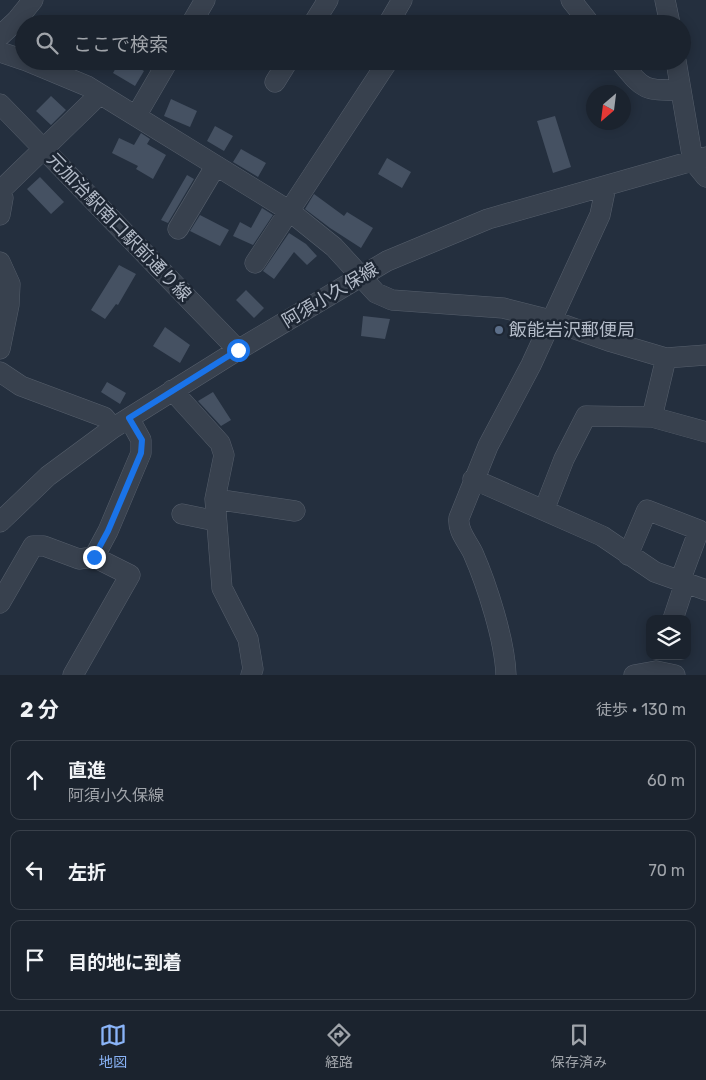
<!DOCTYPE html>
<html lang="ja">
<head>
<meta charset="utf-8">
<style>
	body { margin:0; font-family:Rubik,"Noto Sans JP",sans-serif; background:#242b36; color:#f1f3f6 }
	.controls { position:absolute; right:15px; bottom:15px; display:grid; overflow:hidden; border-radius:10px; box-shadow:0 2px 12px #0003 }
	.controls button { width:45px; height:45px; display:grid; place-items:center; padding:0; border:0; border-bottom:1px solid #39404a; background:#1b232e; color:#f1f3f6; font:25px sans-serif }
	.compass { position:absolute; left:586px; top:85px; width:45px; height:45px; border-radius:50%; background:#1b232e; box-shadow:0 2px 12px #0003; rotate:208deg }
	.stop { position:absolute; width:15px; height:15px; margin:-11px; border:4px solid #1a73e8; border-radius:50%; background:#fff }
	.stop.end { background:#1a73e8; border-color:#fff; box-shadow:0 1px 5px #0008 }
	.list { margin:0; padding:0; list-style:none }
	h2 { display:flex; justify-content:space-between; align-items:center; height:65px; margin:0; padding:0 20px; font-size:21px }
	h2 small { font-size:16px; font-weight:400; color:#a0a4aa }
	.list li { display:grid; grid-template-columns:32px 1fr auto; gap:15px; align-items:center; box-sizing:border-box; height:80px; margin:0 10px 10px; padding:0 10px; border:1px solid #39404a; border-radius:10px }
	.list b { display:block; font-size:19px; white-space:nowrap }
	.list p { margin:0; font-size:16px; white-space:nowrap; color:#a0a4aa }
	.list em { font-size:16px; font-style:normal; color:#a0a4aa }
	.icon { flex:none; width:28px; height:28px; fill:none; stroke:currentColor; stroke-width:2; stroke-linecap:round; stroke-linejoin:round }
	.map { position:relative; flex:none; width:706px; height:675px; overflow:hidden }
	.search { position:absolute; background:#1b232e; box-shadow:0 2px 12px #0003; left:15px; right:15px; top:15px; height:55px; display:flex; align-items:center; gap:12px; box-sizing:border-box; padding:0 18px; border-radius:28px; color:#a0a4aa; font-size:19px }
	.sheet { height:335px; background:#1b232e }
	nav { display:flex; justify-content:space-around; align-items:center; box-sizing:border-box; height:70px; border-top:1px solid #39404a; background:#1b232e; font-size:14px; color:#a0a4aa }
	nav a { display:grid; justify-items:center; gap:2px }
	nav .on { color:#8ab4f8 }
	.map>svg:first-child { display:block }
</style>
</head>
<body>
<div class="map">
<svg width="706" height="675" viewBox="0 0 706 675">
	<rect width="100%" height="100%" fill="#242f3e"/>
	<!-- building -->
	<path fill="#455162" d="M 120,61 L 128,61 L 144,71 L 135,86 L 113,73 Z
		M 51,96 L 66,110 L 51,125 L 36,111 Z
		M 171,99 L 197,111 L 190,127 L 164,116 Z
		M 555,116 L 571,167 L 553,173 L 537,121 Z
		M 215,126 L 233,136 L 224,151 L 207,141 Z
		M 141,133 L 150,139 L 147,144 L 166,155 L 153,179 L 136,169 L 138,166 L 112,153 L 119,138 L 134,145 Z
		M 241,149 L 266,163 L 258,177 L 233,162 Z
		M 387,158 L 411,172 L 402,188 L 378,174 Z
		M 187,175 L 194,179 L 168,223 L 161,220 Z
		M 40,177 L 64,202 L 51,214 L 27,189 Z
		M 314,194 L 344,216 L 347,212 L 373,228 L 361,248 L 330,228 L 305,209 Z
		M 262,208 L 273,215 L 253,245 L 233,236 L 240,222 L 251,228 Z
		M 200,215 L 229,230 L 220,246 L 190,231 Z
		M 289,233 L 306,244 L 317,256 L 307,265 L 294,252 L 274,279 L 263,271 Z
		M 119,265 L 136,274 L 118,305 L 116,304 L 105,319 L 91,310 Z
		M 246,290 L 264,308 L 254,318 L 236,300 Z
		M 363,316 L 390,319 L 385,339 L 361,336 Z
		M 165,327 L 190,345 L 180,363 L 153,346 Z
		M 107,382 L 126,393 L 120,404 L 101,392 Z
		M 213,392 L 231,420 L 221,426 L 198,401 Z"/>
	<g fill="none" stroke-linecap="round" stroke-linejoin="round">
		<!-- minor casing -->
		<g stroke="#565f6c" stroke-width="21">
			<path id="minor" d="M 571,0 L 590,24
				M 665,0 L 670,24
				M 191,24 L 205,0
				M 313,24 L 328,0
				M 388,24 L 402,0
				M 0,36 L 16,21 L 33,0
				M 0,52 L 24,60
				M 27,61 L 87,86 L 288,210 L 334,247 L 376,293 L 392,300 L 503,308 L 550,320 L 612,342 L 666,358 L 706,355
				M 620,61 C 643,89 643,91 679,90
				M 676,61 L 693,161 L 706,177
				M 275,82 L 288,61
				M 0,104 L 238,350
				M 136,116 L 168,61
				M 0,191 L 100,94
				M 0,215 L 3,198 L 1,190
				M 178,229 L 215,167
				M 0,262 L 10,284 L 9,305 L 0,349
				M 255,263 L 388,61
				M 666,358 L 652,417 L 706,432
				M 0,372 L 21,386 L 104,417 L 113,428
				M 172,390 L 220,443 L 224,455 L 215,499 L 222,588 L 248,639 L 253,669 L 251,675
				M 473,479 L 602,536 L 655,572 L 706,590
				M 215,499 L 295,511
				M 544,510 L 564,459 L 586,416 L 652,417
				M 182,514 L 216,521
				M 0,522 L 48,476 L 113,428 L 238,350 L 387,261 L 488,219 L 706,157
				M 628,555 L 647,510 L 699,530 L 680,581
				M 94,557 L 108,531 L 141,453 L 141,440 L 129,418
				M 0,603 L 33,546 L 44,546 L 79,559 L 94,557 L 130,575 L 73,675
				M 673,619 L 685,583
				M 506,675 C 505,641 487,585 473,553 C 468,542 457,531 459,518 L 488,446 L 531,365 L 600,215 L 606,186
				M 634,675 L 656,671 L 675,675"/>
		</g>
		<!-- minor -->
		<use href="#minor" stroke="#38414e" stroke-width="20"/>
	</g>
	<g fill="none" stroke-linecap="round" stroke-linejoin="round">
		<!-- route -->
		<path stroke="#1a73e8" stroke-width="6" d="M 94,557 L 108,531 L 141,453 L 142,440 L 129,418 L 238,350"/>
	</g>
	<!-- markers -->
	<circle fill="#5c6f8a" stroke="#1d2633" stroke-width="2" cx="499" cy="330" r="5"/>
	<g text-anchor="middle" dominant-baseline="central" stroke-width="5" stroke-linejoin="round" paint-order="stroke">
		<!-- street labels -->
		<g font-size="18" fill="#b4bcc9" stroke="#1d2633">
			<text transform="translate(119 227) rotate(46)">元加治駅南口駅前通り線</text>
			<text transform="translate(330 295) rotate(-31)">阿須小久保線</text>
		</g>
		<!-- poi labels -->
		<g font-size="18" fill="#b4bcc9" stroke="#1d2633" text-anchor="start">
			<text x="509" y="330">飯能岩沢郵便局</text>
		</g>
	</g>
</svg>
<div class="controls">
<button><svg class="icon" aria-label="layers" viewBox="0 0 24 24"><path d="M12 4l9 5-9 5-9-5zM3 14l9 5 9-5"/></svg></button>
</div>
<svg class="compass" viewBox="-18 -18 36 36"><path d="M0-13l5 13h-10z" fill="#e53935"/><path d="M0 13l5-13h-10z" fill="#a0a4aa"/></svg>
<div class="stop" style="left:238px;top:350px"></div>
<div class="stop end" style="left:94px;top:557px"></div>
<div class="search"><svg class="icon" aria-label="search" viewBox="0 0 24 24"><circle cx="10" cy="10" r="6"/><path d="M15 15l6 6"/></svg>ここで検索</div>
</div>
<section class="sheet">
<h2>2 分<small>徒歩 · 130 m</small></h2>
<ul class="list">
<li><svg class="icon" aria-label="ahead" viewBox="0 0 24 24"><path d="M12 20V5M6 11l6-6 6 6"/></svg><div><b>直進</b><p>阿須小久保線</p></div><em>60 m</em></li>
<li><svg class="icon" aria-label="left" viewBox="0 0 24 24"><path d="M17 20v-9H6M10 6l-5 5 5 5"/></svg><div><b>左折</b></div><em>70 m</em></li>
<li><svg class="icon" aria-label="arrive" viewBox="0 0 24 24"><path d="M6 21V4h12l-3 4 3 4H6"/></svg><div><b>目的地に到着</b></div></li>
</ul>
</section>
<nav>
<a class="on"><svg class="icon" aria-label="map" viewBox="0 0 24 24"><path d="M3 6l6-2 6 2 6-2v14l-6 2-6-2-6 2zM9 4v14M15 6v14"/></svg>地図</a>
<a><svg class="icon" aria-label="directions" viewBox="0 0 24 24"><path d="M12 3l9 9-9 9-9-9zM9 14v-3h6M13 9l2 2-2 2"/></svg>経路</a>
<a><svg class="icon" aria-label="saved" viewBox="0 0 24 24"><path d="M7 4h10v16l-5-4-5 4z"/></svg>保存済み</a>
</nav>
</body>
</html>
